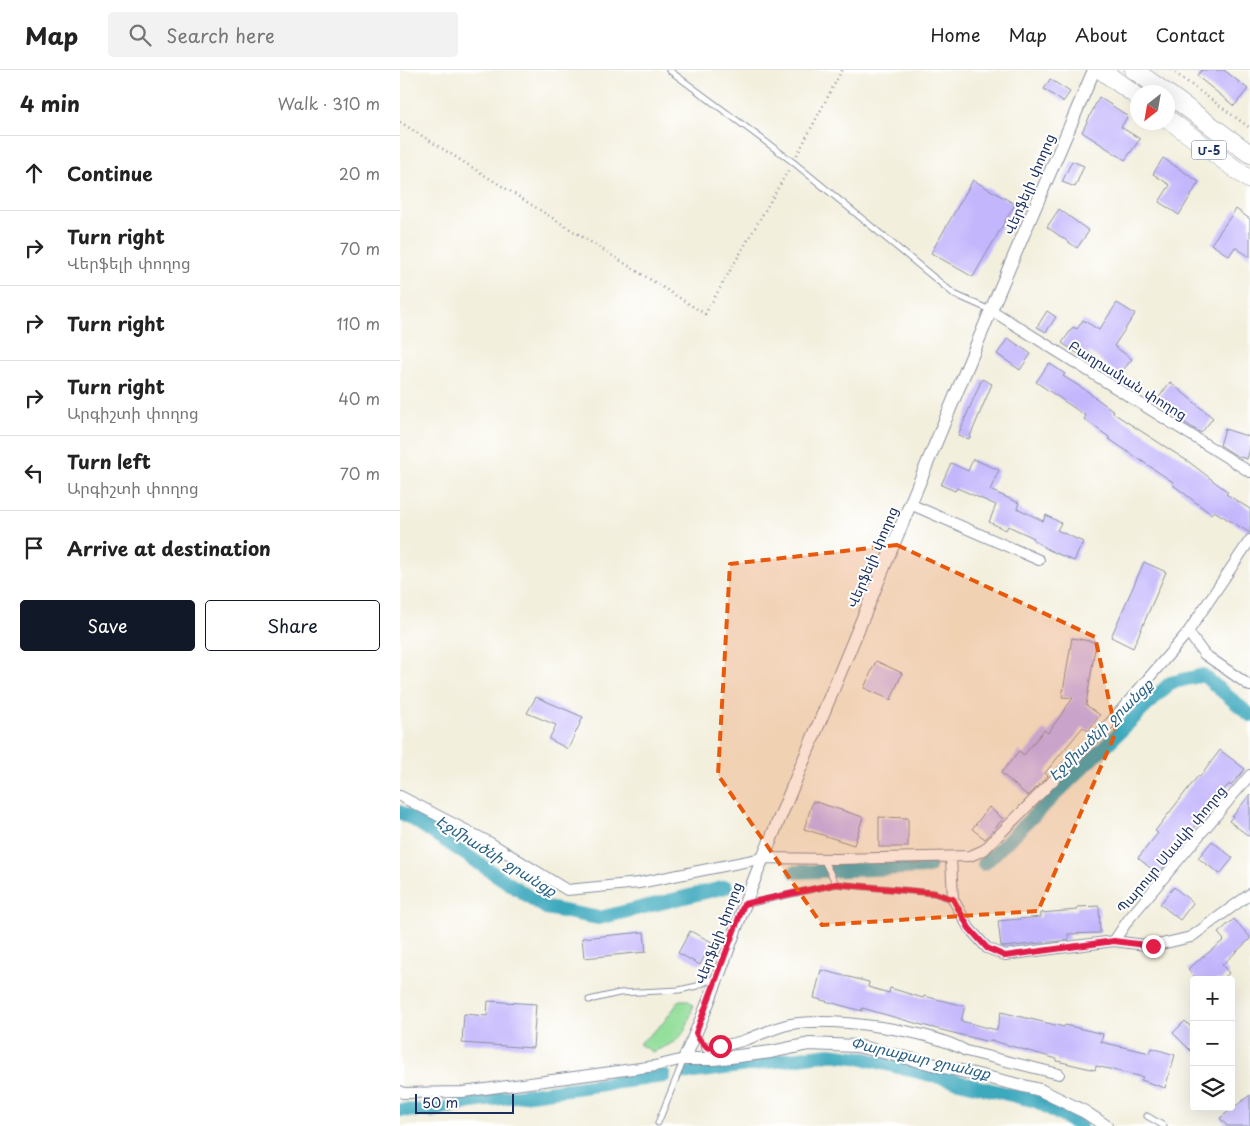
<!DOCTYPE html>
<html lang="en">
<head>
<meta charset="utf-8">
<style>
	body { margin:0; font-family:"Playpen Sans","Noto Sans Armenian",sans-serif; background:#f2f2f2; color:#222 }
	.controls { position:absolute; right:15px; bottom:15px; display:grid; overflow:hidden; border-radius:5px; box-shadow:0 5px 20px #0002 }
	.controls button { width:45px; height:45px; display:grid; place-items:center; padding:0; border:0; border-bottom:1px solid #e0e0e0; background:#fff; color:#222; font:25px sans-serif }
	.compass { position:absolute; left:730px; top:15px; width:45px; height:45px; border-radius:50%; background:#fff; box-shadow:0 5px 20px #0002; rotate:211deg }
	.scale { position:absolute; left:15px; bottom:12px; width:99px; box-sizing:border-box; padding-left:5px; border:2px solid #1b2f5e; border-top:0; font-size:14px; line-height:18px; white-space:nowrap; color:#1b2f5e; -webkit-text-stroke:4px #fff; paint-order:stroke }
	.stop { position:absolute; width:15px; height:15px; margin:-11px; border:4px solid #e11d48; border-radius:50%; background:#fff }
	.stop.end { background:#e11d48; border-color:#fff; box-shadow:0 1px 5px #0008 }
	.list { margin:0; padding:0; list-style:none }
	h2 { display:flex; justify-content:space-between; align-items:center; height:65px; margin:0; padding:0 20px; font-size:21px }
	h2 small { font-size:16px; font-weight:400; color:#767676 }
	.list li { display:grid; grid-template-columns:32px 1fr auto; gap:15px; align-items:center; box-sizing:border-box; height:75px; padding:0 20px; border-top:1px solid #e0e0e0 }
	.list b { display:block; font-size:19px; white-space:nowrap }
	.list p { margin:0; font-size:16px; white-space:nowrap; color:#767676 }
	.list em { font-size:16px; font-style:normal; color:#767676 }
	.actions { display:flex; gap:10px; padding:15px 20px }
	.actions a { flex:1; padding:11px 0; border:1px solid #111827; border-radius:5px; text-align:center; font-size:18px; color:#111827 }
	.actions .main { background:#111827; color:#fff }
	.icon { flex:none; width:28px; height:28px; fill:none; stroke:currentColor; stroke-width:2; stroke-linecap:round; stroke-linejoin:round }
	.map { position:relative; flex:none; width:850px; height:1056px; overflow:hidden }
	header { display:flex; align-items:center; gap:30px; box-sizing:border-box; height:70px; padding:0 25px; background:#fff; border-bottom:1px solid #e0e0e0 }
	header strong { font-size:24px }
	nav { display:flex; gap:28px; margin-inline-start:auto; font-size:18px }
	.search { width:350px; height:45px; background:#f2f2f2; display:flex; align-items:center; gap:12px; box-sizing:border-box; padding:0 18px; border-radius:5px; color:#767676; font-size:19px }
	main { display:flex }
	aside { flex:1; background:#fff }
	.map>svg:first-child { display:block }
</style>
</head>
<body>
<header>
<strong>Map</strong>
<div class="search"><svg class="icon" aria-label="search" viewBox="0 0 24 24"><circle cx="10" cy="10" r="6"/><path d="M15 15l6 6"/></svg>Search here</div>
<nav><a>Home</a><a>Map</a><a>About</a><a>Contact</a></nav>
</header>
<main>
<aside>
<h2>4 min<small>Walk · 310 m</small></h2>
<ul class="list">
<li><svg class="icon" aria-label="ahead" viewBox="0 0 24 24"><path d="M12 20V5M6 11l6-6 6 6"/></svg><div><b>Continue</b></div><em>20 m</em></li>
<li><svg class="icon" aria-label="right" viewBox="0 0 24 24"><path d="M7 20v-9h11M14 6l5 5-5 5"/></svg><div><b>Turn right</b><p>Վերֆելի փողոց</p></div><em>70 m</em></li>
<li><svg class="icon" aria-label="right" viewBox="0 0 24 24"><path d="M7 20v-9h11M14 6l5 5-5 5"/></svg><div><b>Turn right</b></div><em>110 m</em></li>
<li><svg class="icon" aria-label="right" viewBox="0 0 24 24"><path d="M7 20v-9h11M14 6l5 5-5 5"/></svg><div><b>Turn right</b><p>Արգիշտի փողոց</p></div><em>40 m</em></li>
<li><svg class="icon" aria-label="left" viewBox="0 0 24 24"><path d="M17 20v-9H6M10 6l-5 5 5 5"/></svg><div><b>Turn left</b><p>Արգիշտի փողոց</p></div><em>70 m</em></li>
<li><svg class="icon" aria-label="arrive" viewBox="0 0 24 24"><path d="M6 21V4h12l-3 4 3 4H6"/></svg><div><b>Arrive at destination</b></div></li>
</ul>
<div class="actions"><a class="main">Save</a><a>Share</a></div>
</aside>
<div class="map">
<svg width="850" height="1056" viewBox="0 0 850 1056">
	<rect width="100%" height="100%" fill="#fff"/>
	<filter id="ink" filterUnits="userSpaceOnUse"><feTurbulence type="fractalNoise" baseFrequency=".02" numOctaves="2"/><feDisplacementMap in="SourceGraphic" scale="10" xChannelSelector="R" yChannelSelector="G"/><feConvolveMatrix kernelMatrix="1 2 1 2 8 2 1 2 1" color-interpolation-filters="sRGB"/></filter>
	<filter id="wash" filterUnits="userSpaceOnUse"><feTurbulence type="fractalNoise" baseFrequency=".0096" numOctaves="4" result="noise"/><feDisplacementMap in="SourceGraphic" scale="20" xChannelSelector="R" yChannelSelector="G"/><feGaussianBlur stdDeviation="1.12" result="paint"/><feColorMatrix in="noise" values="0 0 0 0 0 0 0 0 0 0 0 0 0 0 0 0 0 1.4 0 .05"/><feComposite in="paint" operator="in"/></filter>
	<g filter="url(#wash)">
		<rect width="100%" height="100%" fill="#f3efdd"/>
		<!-- green -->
		<path fill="#94df9b" stroke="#58877c" d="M 280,930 L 288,930 L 293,935 C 286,966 281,971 252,982 L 239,974 L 263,953 Z"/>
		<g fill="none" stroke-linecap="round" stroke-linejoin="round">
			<!-- canal -->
			<path stroke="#3da9bd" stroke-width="14" d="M 0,742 L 14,750 L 146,838 L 199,848 L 326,817
				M 584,794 L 770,613 L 803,605 L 850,645
				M 395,802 L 529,797
				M 287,1003 L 429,984 L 462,988 L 636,1031 L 680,1056
				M 0,1040 L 32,1041 L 72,1032 L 264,1006"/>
		</g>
		<g id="blocks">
			<!-- building -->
			<path fill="#c3b6fc" d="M 802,0 L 824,0 L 848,19 L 834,36 L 797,6 Z
				M 650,9 L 670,22 L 663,32 L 644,19 Z
				M 699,27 L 728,46 L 721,57 L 740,69 L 725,90 L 682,62 Z
				M 763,88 L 799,112 L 779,145 L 759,132 L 770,115 L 753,104 Z
				M 672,91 L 684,96 L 675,117 L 662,112 Z
				M 573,110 L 615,134 L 573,207 L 531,183 Z
				M 659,139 L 689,161 L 677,178 L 647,157 Z
				M 836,139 L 850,149 L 850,187 L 835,177 L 829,186 L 811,174 Z
				M 717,233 L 735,244 L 714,276 L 732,289 L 719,305 L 690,282 L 686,289 L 662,273 L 673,257 L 677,259 L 683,250 L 699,260 Z
				M 647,241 L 656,247 L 646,262 L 637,257 Z
				M 608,268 L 631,284 L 620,300 L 597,284 Z
				M 649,293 L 665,304 L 663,306 L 690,323 L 690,324 L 714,341 L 713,343 L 789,392 L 828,422 L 826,424 L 850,439 L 850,463 L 814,441 L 811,444 L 772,414 L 773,412 L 709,369 L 709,367 L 684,349 L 686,346 L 636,312 Z
				M 582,309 L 592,314 L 569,369 L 558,365 Z
				M 770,312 L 813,348 L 801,363 L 782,351 L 757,330 Z
				M 825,359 L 850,367 L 850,379 L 847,389 L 837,386 L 820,375 Z
				M 573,389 L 599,400 L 590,420 L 619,433 L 617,438 L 643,451 L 646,445 L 661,453 L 657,460 L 683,472 L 674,491 L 649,480 L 633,470 L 634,468 L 608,456 L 606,460 L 589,452 L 596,435 L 557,418 L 555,421 L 541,415 L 551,393 L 568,401 Z
				M 744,492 L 766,502 L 733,578 L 711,567 Z
				M 672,568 L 696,572 L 686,635 L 700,645 L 688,661 L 683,657 L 645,703 L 648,706 L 628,726 L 601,703 L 619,681 L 624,685 L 644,660 L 648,663 L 673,628 L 662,627 Z
				M 476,591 L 502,603 L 491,630 L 464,618 Z
				M 136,627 L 183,647 L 168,679 L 149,669 L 156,655 L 127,643 Z
				M 820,680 L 845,699 L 831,716 L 829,714 L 758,804 L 738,788 L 758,763 L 755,761 L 798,706 L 800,707 Z
				M 850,724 L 850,767 L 829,751 Z
				M 413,731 L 463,747 L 454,775 L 404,759 Z
				M 589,737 L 603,749 L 585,769 L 572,759 Z
				M 479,747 L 508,748 L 508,777 L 479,777 Z
				M 812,771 L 833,788 L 820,804 L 798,788 Z
				M 774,817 L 793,833 L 780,850 L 760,834 Z
				M 699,836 L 700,863 L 668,864 L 669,870 L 604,877 L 601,876 L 598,851 L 641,847 L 641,843 L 677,840 L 677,837 Z
				M 834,849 L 850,867 L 850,869 L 822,895 L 829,903 L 821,910 L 797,910 L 788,899 L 824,870 L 818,863 Z
				M 290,861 L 312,872 L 300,895 L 278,883 Z
				M 244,862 L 246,882 L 184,888 L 182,868 Z
				M 421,900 L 469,912 L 468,917 L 489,923 L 490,918 L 523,928 L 524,926 L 565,936 L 561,951 L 597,960 L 601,942 L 664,957 L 665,955 L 703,964 L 701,972 L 750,983 L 752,978 L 775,985 L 765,1018 L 741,1010 L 743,1007 L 696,996 L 695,1000 L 657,991 L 657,989 L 590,970 L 589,972 L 522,955 L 462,938 L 462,941 L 414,928 Z
				M 88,931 L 136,934 L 133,978 L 62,973 L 64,944 L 87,946 Z
				M 785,951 L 794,960 L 794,984 L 773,963 Z
				M 850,1025 L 850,1056 L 827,1056 L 820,1048 Z"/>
		</g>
	</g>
	<g filter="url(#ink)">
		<use href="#blocks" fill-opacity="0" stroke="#878f9e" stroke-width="1"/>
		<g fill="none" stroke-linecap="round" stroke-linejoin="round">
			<!-- service casing -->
			<g stroke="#878f9e" stroke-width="7">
				<path id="service" d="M 269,0 L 393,92 L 554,224 L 590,240
					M 423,789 L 436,814
					M 347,834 L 436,814 L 534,823 L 552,829
					M 189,930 L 219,923 L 279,920 L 297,916 L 314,908
					M 747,1046 L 764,1056
					M 258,1053 L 284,989"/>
			</g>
			<!-- minor casing -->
			<g stroke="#878f9e" stroke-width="12">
				<path id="minor" d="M 591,240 L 850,402
					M 510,434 L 639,490
					M 788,562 L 804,584 L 850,616
					M 0,726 L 89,772 L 167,820 L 239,813 L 363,788 L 436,789 L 570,786 L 584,780 L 711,652 L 788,562 L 850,470
					M 551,788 L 553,829 L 569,858 L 587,878 L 605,885 L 714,871 L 753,876 L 791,867 L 850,824
					M 714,871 L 728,850 L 850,705
					M 307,978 C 321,976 335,974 348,969 C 362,964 376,957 391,954 C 433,947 530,960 566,981 L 659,1004
					M 0,1021 L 3,1023 L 63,1022 L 255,996 L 284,989"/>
			</g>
			<!-- tertiary casing -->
			<g stroke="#878f9e" stroke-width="14">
				<path id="tertiary" d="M 694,0 L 591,240 L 363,788 C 335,854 315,924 284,989 L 314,989 L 371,982 L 409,974 L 457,976 L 640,1020 L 685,1042 L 706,1056"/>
			</g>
			<!-- trunk casing -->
			<g stroke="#878f9e" stroke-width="19">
				<path id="trunk" d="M 701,0 L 738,27
					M 734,0 L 765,22
					M 768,24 L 850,84
					M 768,49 L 850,110"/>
			</g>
			<!-- path -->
			<path stroke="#878f9e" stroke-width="2.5" stroke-dasharray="1 4" stroke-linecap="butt" d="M 771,0 L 850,58
				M 0,52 L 305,244 L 389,99
				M 397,85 L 442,0"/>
			<!-- service -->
			<use href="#service" stroke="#fff" stroke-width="5"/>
			<!-- minor -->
			<use href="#minor" stroke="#fff" stroke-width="10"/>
			<!-- tertiary -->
			<use href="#tertiary" stroke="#fff" stroke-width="12"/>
			<!-- trunk -->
			<use href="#trunk" stroke="#fff" stroke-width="18"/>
		</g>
	</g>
	<g fill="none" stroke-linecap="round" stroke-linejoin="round" filter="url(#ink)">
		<!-- route -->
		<path stroke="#e11d48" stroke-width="6" d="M 320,976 L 307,978 L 299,969 L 296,963 L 344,834 L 436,814 L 534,823 L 553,829 L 569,858 L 587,878 L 605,886 L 714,871 L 753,876"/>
	</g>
	<!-- marked area -->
	<path fill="#e8590c" fill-opacity="0.2" stroke="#e8590c" stroke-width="4" stroke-dasharray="10 6" stroke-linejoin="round" d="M 497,475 L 695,567 L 716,662 L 638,841 L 422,855 L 318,705 L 330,494 Z"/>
	<g text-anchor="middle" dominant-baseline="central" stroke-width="4" stroke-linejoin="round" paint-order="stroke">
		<!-- shield labels -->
		<rect fill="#fff" stroke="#5f6d8e" stroke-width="1" x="791.5" y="70.5" width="35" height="19" rx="4"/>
		<g font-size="12" font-weight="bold" fill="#1b2f5e">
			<text x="809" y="80">Մ-5</text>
		</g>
		<!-- street labels -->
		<g font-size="14" fill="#1b2f5e" stroke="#fff">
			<text transform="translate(629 114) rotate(-67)">Վերֆելի փողոց</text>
			<text transform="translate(728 310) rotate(32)">Բաղրամյան փողոց</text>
			<text transform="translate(472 487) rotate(-67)">Վերֆելի փողոց</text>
			<text transform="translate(771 779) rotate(-50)">Պարույր Սևակի փողոց</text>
			<text transform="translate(318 863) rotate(-69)">Վերֆելի փողոց</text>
		</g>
		<!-- water labels -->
		<g font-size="15" font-style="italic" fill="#296084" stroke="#fff">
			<text transform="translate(700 659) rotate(-44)">Էջմիածնի ջրանցք</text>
			<text transform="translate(97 785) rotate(32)">Էջմիածնի ջրանցք</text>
			<text transform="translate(521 987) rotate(13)">Փարաքար ջրանցք</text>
		</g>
	</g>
</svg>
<div class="controls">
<button>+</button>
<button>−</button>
<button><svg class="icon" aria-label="layers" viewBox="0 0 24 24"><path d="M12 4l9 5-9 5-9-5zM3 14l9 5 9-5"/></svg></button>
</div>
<svg class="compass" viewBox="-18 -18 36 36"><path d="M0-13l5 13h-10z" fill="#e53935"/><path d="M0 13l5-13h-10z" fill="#767676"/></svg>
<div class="scale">50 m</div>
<div class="stop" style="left:320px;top:976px"></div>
<div class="stop end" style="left:753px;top:876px"></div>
</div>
</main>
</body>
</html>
